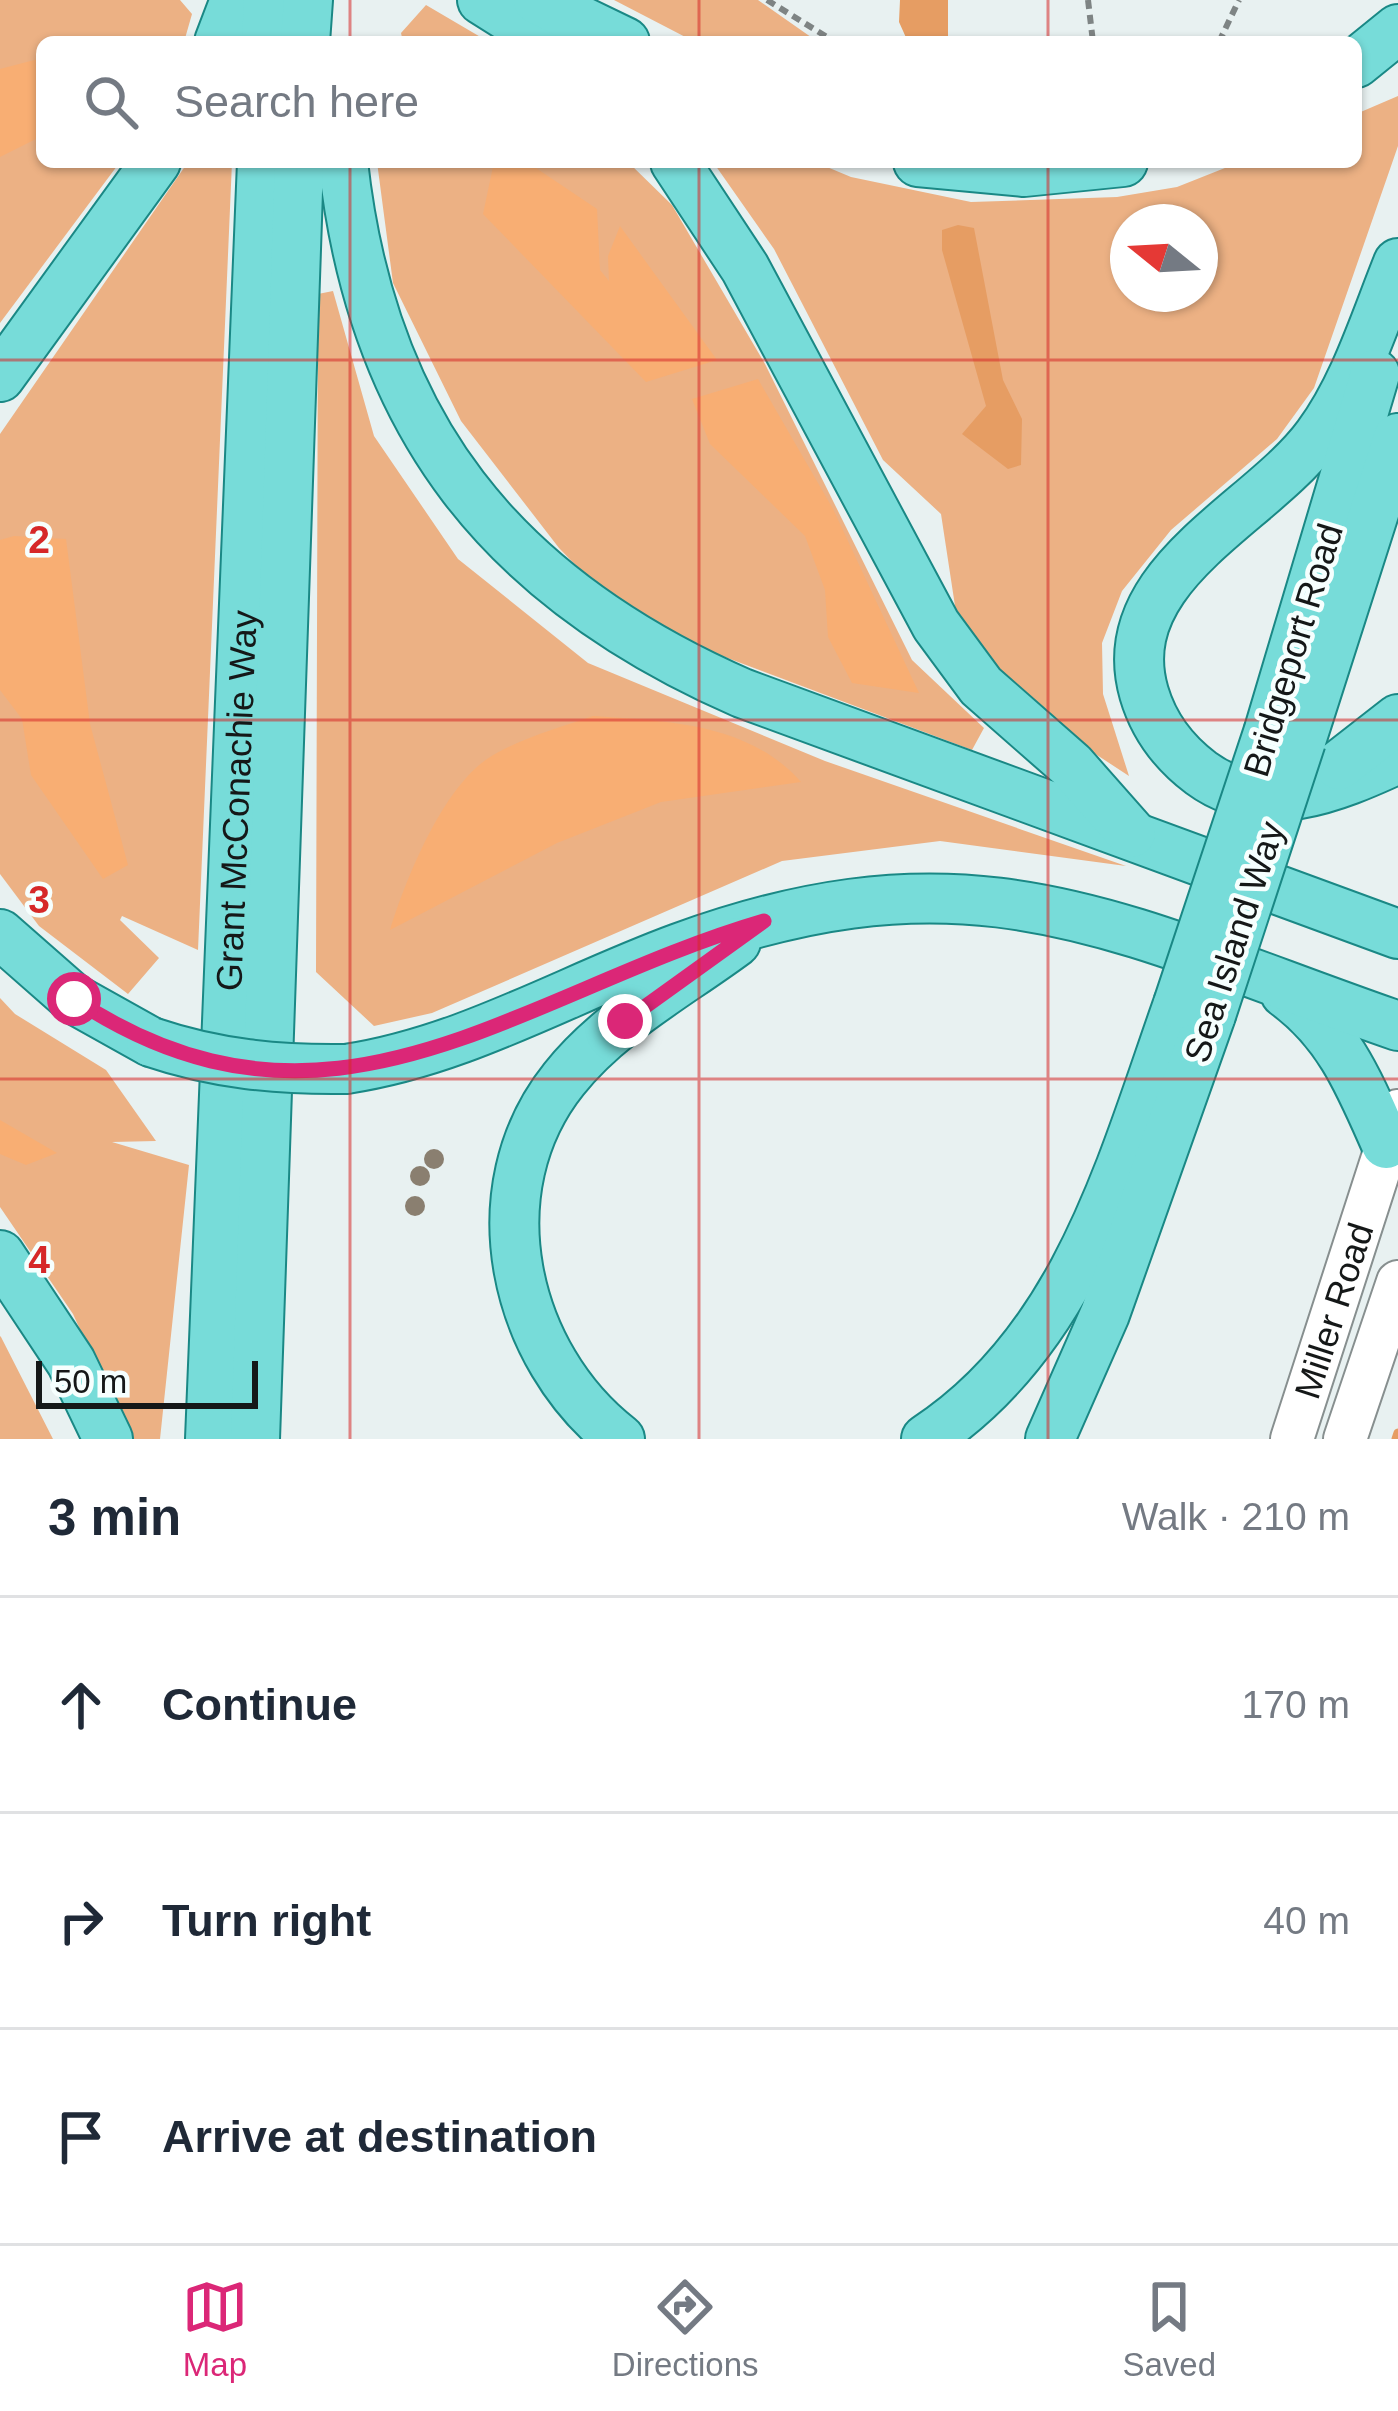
<!DOCTYPE html>
<html lang="en">
<head>
<meta charset="utf-8">
<style>
	body { margin:0; font-family:Helvetica,sans-serif; background:#f6f6f7; color:#1f2937 }
	.compass { position:absolute; left:1110px; top:204px; width:108px; height:108px; border-radius:50%; background:#fff; box-shadow:0 3px 9px #0004; rotate:288deg }
	.scale { position:absolute; left:36px; bottom:30px; width:222px; box-sizing:border-box; padding-left:12px; border:6px solid #151818; border-top:0; font-size:33px; line-height:42px; white-space:nowrap; color:#151818; -webkit-text-stroke:9px #f6fffe; paint-order:stroke }
	.stop { position:absolute; width:36px; height:36px; margin:-27px; border:9px solid #db2777; border-radius:50%; background:#fff }
	.stop.end { background:#db2777; border-color:#fff; box-shadow:0 3px 12px #0008 }
	.list { margin:0; padding:0; list-style:none }
	h2 { display:flex; justify-content:space-between; align-items:center; height:156px; margin:0; padding:0 48px; font-size:51px }
	h2 small { font-size:39px; font-weight:400; color:#747a83 }
	.list li { display:grid; grid-template-columns:78px 1fr auto; gap:36px; align-items:center; box-sizing:border-box; height:216px; padding:0 48px; border-top:3px solid #e0e1e3 }
	.list b { display:block; font-size:45px; white-space:nowrap }
	.list em { font-size:39px; font-style:normal; color:#747a83 }
	.icon { flex:none; width:66px; height:66px; fill:none; stroke:currentColor; stroke-width:2; stroke-linecap:round; stroke-linejoin:round }
	.map { position:relative; flex:none; width:1398px; height:1439px; overflow:hidden }
	.search { position:absolute; background:#fff; box-shadow:0 3px 9px #0004; left:36px; right:36px; top:36px; height:132px; display:flex; align-items:center; gap:30px; box-sizing:border-box; padding:0 42px; border-radius:18px; color:#747a83; font-size:45px }
	.sheet { height:804px; background:#fff }
	nav { display:flex; justify-content:space-around; align-items:center; box-sizing:border-box; height:168px; border-top:3px solid #e0e1e3; background:#fff; font-size:33px; color:#747a83 }
	nav a { display:grid; justify-items:center; gap:6px }
	nav .on { color:#db2777 }
	.map>svg:first-child { display:block }
</style>
</head>
<body>
<div class="map">
<svg width="1398" height="1439" viewBox="0 0 1398 1439">
	<rect width="100%" height="100%" fill="#e8f1f1"/>
	<!-- green -->
	<path fill="#ecb184" fill-rule="evenodd" d="M 0,0 L 180,0 L 192,14 L 184,42 L 42,42 L 42,162 L 120,162 L 0,323 Z
		M 614,0 L 758,0 L 818,42 L 695,42 Z
		M 426,5 L 489,42 L 403,42 L 401,33 Z
		M 1398,96 L 1398,146 L 1314,388 L 1277,439 L 1171,530 L 1122,591 L 1102,643 L 1103,694 L 1129,776 L 1045,721 L 957,619 L 941,514 L 883,460 L 774,249 L 713,162 L 815,162 L 851,177 L 971,202 L 1117,197 L 1177,187 L 1240,162 L 1356,162 L 1356,114 ZM 1128,222 L 1200,222 L 1200,294 L 1128,294 Z
		M 188,162 L 232,162 L 198,950 L 122,916 L 120,920 L 159,958 L 128,994 L 39,926 L 0,874 L 0,434 Z
		M 377,162 L 628,162 L 672,205 L 765,364 L 912,660 L 984,728 L 972,750 L 701,648 L 593,583 L 559,548 L 461,421 L 393,283 Z
		M 333,291 L 374,436 L 458,559 L 588,663 L 825,761 L 1126,866 L 940,841 L 782,861 L 432,1013 L 374,1026 L 316,972 L 318,294 Z
		M 0,998 L 15,1014 L 106,1070 L 156,1141 L 112,1142 L 189,1165 L 160,1439 L 130,1439 L 73,1314 L 0,1207 Z
		M 0,1336 L 1,1337 L 53,1439 L 0,1439 Z"/>
	<!-- forest -->
	<path fill="#f8ae73" d="M 42,58 L 42,136 L 0,157 L 0,69 Z
		M 494,162 L 527,162 L 597,209 L 600,270 L 609,281 L 608,256 L 620,226 L 717,360 L 646,382 L 483,214 Z
		M 758,379 L 833,509 L 919,693 L 852,683 L 828,637 L 825,590 L 805,536 L 710,444 L 692,399 Z
		M 14,536 L 66,539 L 90,724 L 128,865 L 103,879 L 31,775 L 22,719 L 0,690 L 0,540 Z
		M 593,716 C 667,721 749,723 801,782 L 661,802 L 557,843 L 390,930 C 406,879 441,791 487,759 C 517,739 559,728 593,716 Z
		M 0,1120 L 57,1153 L 26,1165 L 0,1154 Z"/>
	<!-- water -->
	<path fill="#e69d63" d="M 900,0 L 948,0 L 948,42 L 908,42 L 899,22 Z
		M 958,225 L 974,228 L 1003,380 L 1022,419 L 1021,465 L 1008,469 L 962,434 L 986,406 L 942,250 L 942,230 Z"/>
	<g fill="none" stroke-linecap="round" stroke-linejoin="round">
		<!-- stream -->
		<path stroke="#e69d63" stroke-width="9" d="M 1396,1439 L 1398,1433"/>
		<!-- secondary casing -->
		<g stroke="#878f8f" stroke-width="46">
			<g id="secondary">
				<path id="s1" d="M 1292,1439 L 1398,1111"/>
				<path d="M 1345,1439 L 1398,1282"/>
			</g>
		</g>
		<!-- primary casing -->
		<g stroke="#1a8885" stroke-width="52">
			<g id="primary">
				<path d="M 482,0 L 549,42"/>
				<path d="M 538,0 L 625,42"/>
				<path d="M 219,42 L 235,0"/>
				<path d="M 266,42 L 268,0"/>
				<path d="M 305,42 L 308,0"/>
				<path d="M 1356,63 L 1398,29"/>
				<path d="M 343,162 C 372,426 502,588 742,693 L 1398,934"/>
				<path d="M 675,162 L 745,268 L 936,625 L 981,686 L 1071,765 L 1131,833"/>
				<path d="M 918,162 L 1024,172 L 1123,162"/>
				<path d="M 1398,263 C 1375,320 1355,386 1318,436 C 1260,515 1110,575 1144,693 C 1154,727 1173,752 1201,773 C 1263,819 1335,788 1398,759"/>
				<path d="M 0,377 L 156,162"/>
				<path d="M 1269,730 L 1375,374"/>
				<path d="M 1301,741 L 1398,438"/>
				<path d="M 1339,765 L 1398,719"/>
				<path d="M 0,934 L 74,999 L 151,1042"/>
				<path d="M 1285,993 C 1339,1032 1360,1085 1386,1144"/>
				<path d="M 346,1069 C 465,1051 567,989 679,948 C 977,839 1121,930 1398,1026"/>
				<path d="M 0,1255 L 71,1362 L 108,1439"/>
				<path id="s2" d="M 210,1439 L 262,162"/>
				<path d="M 255,1439 L 299,162"/>
				<path d="M 620,1439 C 513,1356 475,1190 564,1079 C 609,1022 678,985 736,942"/>
				<path d="M 926,1439 C 1076,1341 1122,1162 1178,1004"/>
				<path d="M 1050,1439 L 1105,1314 L 1211,1015"/>
			</g>
		</g>
		<!-- path -->
		<path stroke="#7e8484" stroke-width="6" stroke-dasharray="9 6" stroke-linecap="butt" d="M 767,0 L 835,42
			M 1088,0 L 1093,42
			M 1219,42 L 1239,0"/>
		<!-- secondary -->
		<use href="#secondary" stroke="#fff" stroke-width="42"/>
		<!-- primary -->
		<use href="#primary" stroke="#77dcd9" stroke-width="48"/>
		<!-- primary-bridge casing -->
		<g stroke="#1a8885" stroke-width="52" stroke-linecap="butt">
			<path id="primary-bridge" d="M 1178,1004 L 1269,730
				M 1211,1015 L 1301,741
				M 151,1042 C 216,1064 278,1070 346,1069"/>
		</g>
		<!-- primary-bridge -->
		<use href="#primary-bridge" stroke="#77dcd9" stroke-width="48"/>
	</g>
	<!-- trees -->
	<g fill="#8a7f70">
		<circle cx="434" cy="1159" r="10"/>
		<circle cx="420" cy="1176" r="10"/>
		<circle cx="415" cy="1206" r="10"/>
	</g>
	<g fill="none" stroke-linecap="round" stroke-linejoin="round">
		<!-- route -->
		<path stroke="#db2777" stroke-width="15" d="M 74,999 C 331,1169 518,993 764,921 L 625,1021"/>
	</g>
	<!-- grid -->
	<path fill="none" stroke="#d62828" stroke-width="3" stroke-opacity="0.55" d="M 350,0 L 350,42M 699,0 L 699,42M 1048,0 L 1048,42M 350,162 L 350,1439M 699,162 L 699,1439M 1048,162 L 1048,1439M 0,360 L 1398,360M 0,720 L 1398,720M 0,1079 L 1398,1079"/>
	<g text-anchor="middle" dominant-baseline="central" stroke-width="9" stroke-linejoin="round" paint-order="stroke">
		<!-- street labels -->
		<g font-size="36" fill="#151818" stroke="#f6fffe">
			<text transform="translate(1293 650) rotate(-73)">Bridgeport Road</text>
			<text stroke="none"><textPath href="#s2" startOffset="639">Grant McConachie Way</textPath></text>
			<text transform="translate(1234 942) rotate(-72)">Sea Island Way</text>
			<text stroke="none"><textPath href="#s1" startOffset="135">Miller Road</textPath></text>
		</g>
	</g>
	<g font-size="39" text-anchor="middle" font-weight="bold" fill="#d62828" stroke="#f6fffe" stroke-width="9" stroke-linejoin="round" paint-order="stroke">
		<text x="39" y="553">2</text>
		<text x="39" y="913">3</text>
		<text x="39" y="1273">4</text>
	</g>
</svg>
<svg class="compass" viewBox="-18 -18 36 36"><path d="M0-13l5 13h-10z" fill="#e53935"/><path d="M0 13l5-13h-10z" fill="#747a83"/></svg>
<div class="scale">50 m</div>
<div class="stop" style="left:74px;top:999px"></div>
<div class="stop end" style="left:625px;top:1021px"></div>
<div class="search"><svg class="icon" aria-label="search" viewBox="0 0 24 24"><circle cx="10" cy="10" r="6"/><path d="M15 15l6 6"/></svg>Search here</div>
</div>
<section class="sheet">
<h2>3 min<small>Walk · 210 m</small></h2>
<ul class="list">
<li><svg class="icon" aria-label="ahead" viewBox="0 0 24 24"><path d="M12 20V5M6 11l6-6 6 6"/></svg><div><b>Continue</b></div><em>170 m</em></li>
<li><svg class="icon" aria-label="right" viewBox="0 0 24 24"><path d="M7 20v-9h11M14 6l5 5-5 5"/></svg><div><b>Turn right</b></div><em>40 m</em></li>
<li><svg class="icon" aria-label="arrive" viewBox="0 0 24 24"><path d="M6 21V4h12l-3 4 3 4H6"/></svg><div><b>Arrive at destination</b></div></li>
</ul>
</section>
<nav>
<a class="on"><svg class="icon" aria-label="map" viewBox="0 0 24 24"><path d="M3 6l6-2 6 2 6-2v14l-6 2-6-2-6 2zM9 4v14M15 6v14"/></svg>Map</a>
<a><svg class="icon" aria-label="directions" viewBox="0 0 24 24"><path d="M12 3l9 9-9 9-9-9zM9 14v-3h6M13 9l2 2-2 2"/></svg>Directions</a>
<a><svg class="icon" aria-label="saved" viewBox="0 0 24 24"><path d="M7 4h10v16l-5-4-5 4z"/></svg>Saved</a>
</nav>
</body>
</html>
